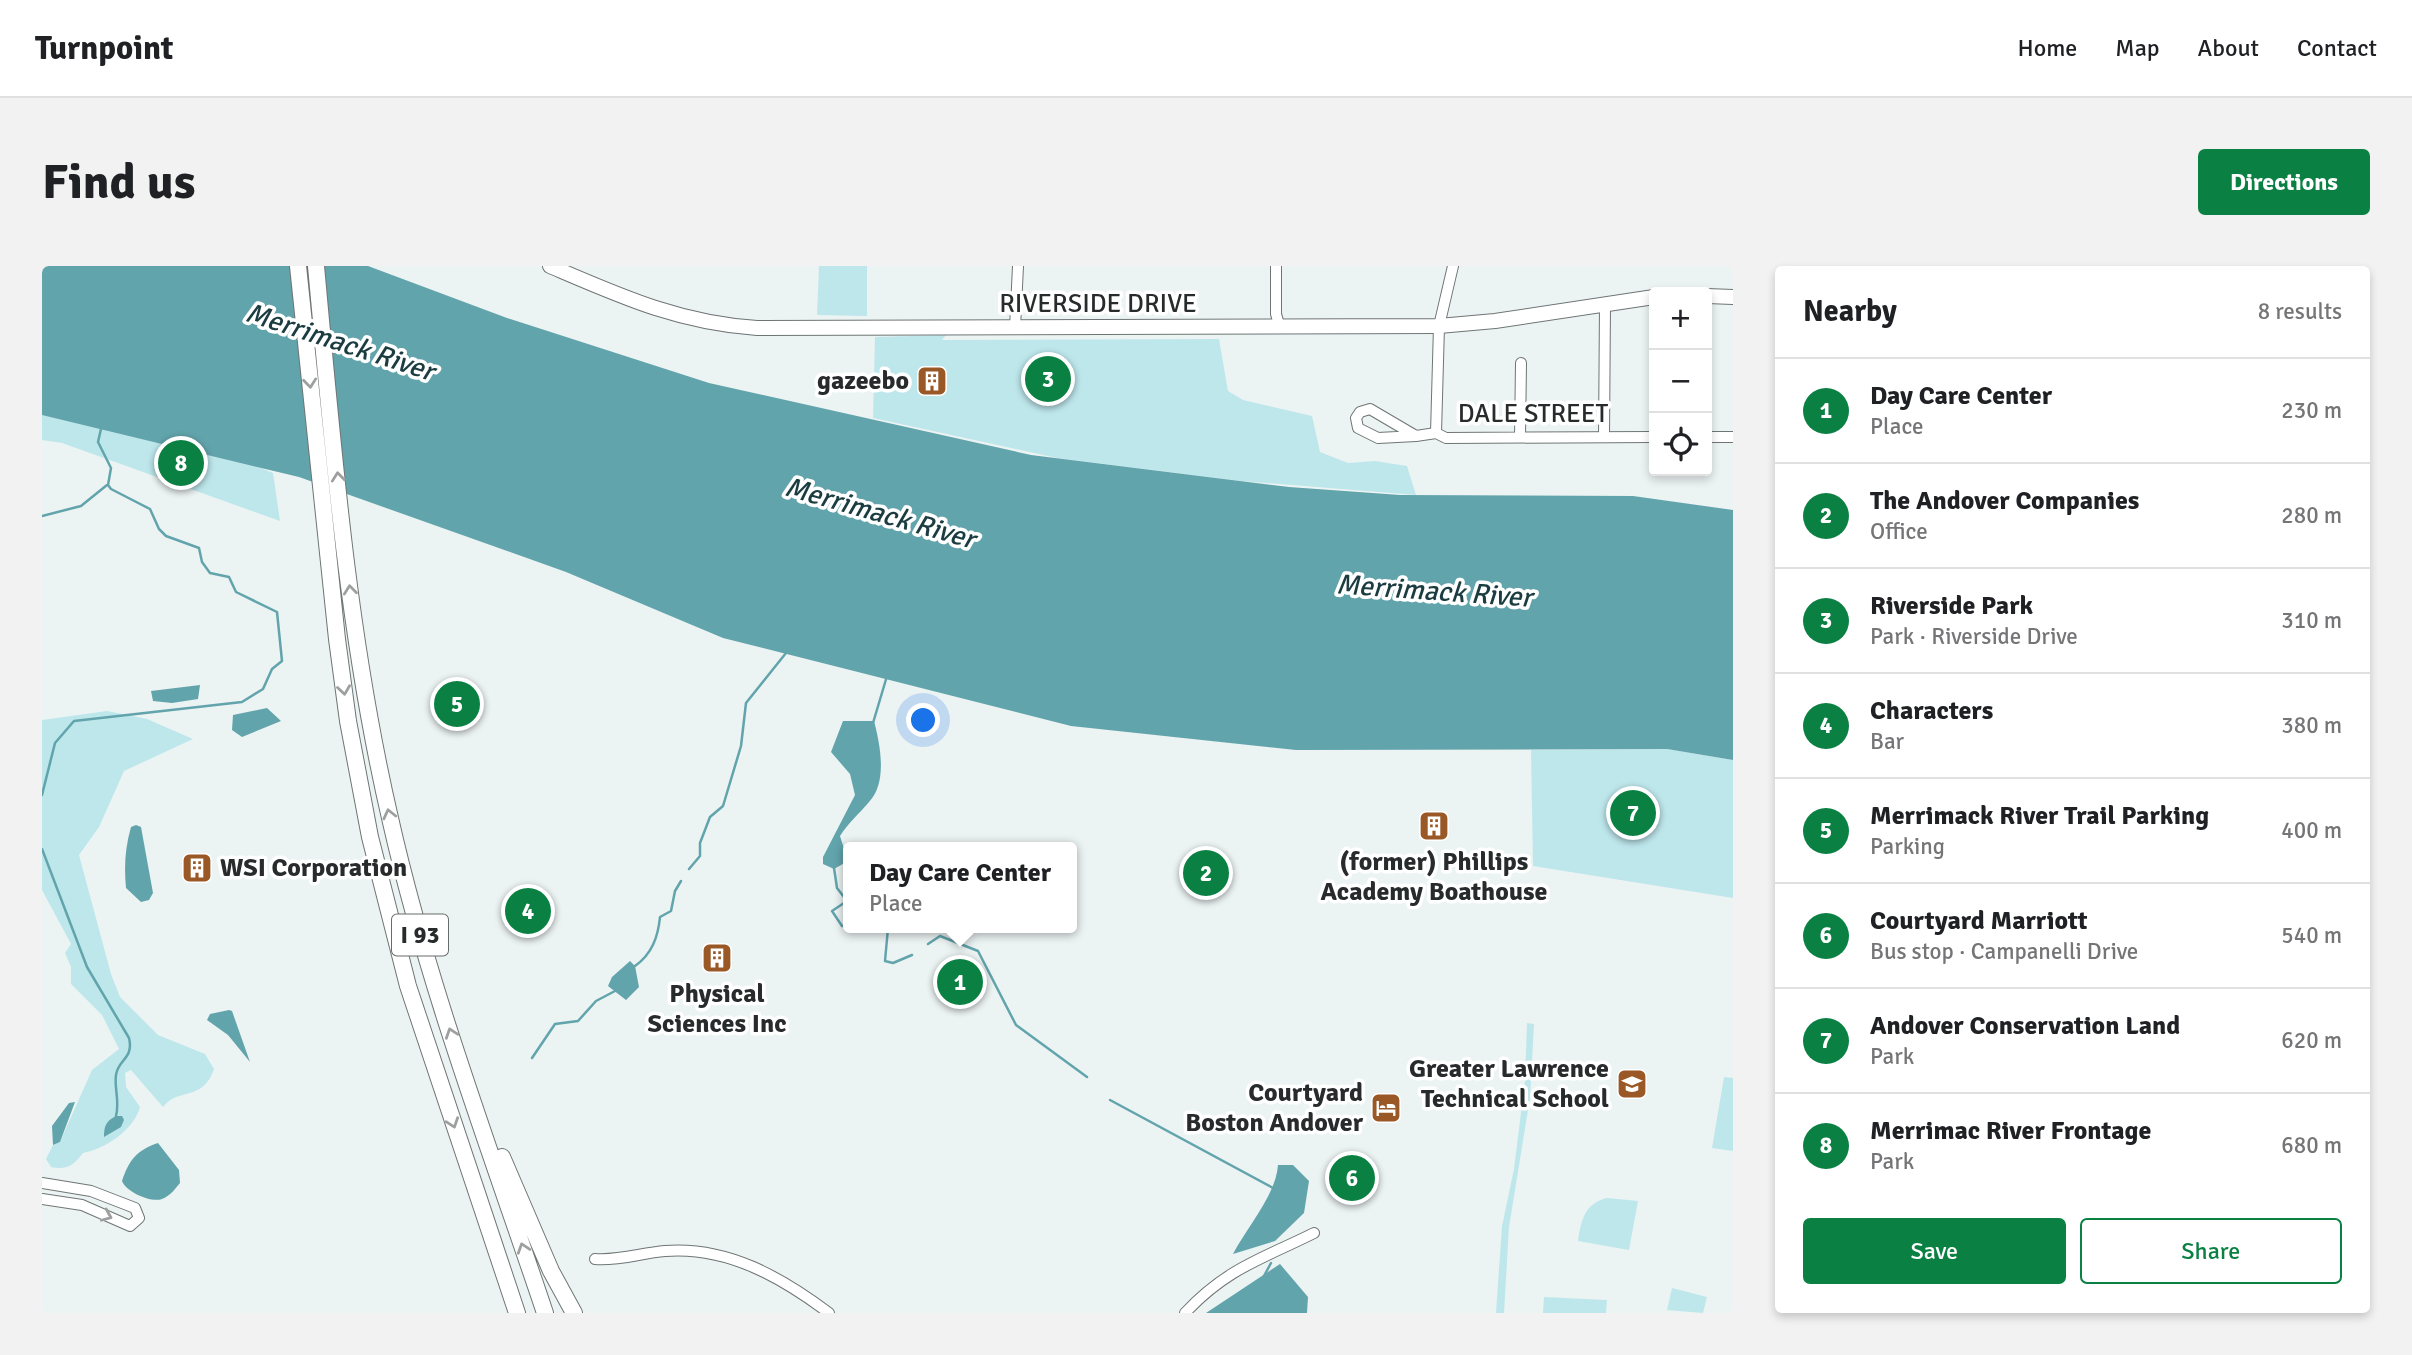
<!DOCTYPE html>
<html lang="en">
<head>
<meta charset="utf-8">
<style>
	body { margin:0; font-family:Signika,sans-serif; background:#f2f2f2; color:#202124 }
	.controls { position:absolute; right:21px; top:21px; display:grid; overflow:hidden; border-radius:7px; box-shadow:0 4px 10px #0003 }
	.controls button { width:63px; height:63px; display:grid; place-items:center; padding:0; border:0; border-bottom:2px solid #e0e0e0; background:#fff; color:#202124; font:35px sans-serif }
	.you { position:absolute; left:882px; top:455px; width:24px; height:24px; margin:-18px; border:5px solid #fff; border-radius:50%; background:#1a73e8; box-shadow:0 0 0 10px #1a73e833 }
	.badge { display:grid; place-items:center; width:46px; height:46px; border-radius:50%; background:#0b8043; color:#fff; font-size:23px; font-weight:700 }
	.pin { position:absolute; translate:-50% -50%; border:4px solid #fff; box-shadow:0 2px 7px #0006 }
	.popup { position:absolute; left:801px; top:576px; width:234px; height:91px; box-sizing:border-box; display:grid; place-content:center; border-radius:7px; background:#fff; filter:drop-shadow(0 2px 5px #0005); font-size:23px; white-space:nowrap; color:#757577 }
	.popup b { font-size:26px; color:#202124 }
	.popup::after { content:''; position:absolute; left:50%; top:100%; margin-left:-14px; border:14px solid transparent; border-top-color:#fff }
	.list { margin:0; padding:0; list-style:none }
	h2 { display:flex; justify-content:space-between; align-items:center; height:91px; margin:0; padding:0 28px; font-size:30px }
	h2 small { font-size:23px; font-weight:400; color:#757577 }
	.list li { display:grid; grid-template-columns:46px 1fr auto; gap:21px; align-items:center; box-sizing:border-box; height:105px; padding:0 28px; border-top:2px solid #e0e0e0 }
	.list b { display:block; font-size:26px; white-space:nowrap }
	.list p { margin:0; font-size:23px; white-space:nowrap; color:#757577 }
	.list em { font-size:23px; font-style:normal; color:#757577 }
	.actions { display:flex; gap:14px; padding:21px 28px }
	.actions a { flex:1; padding:16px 0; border:2px solid #0b8043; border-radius:7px; text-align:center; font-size:24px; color:#0b8043 }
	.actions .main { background:#0b8043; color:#fff }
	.icon { flex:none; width:38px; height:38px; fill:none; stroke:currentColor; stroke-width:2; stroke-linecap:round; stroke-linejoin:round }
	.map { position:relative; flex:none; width:1691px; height:1047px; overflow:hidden; border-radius:7px }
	header { display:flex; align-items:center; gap:42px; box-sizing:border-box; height:98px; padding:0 35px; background:#fff; border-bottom:2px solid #e0e0e0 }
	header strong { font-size:33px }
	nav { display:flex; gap:38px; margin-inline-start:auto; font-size:24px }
	.intro { display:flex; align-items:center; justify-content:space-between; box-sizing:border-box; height:168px; padding:0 42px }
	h1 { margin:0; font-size:49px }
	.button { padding:18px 32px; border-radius:7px; background:#0b8043; color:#fff; font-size:24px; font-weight:700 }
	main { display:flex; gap:42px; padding:0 42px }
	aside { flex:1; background:#fff; border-radius:7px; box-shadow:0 4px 10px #0003 }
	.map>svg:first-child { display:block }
</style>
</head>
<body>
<header>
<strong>Turnpoint</strong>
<nav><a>Home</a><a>Map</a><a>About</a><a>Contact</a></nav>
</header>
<div class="intro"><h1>Find us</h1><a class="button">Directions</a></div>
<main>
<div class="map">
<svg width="1691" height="1047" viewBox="0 0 1691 1047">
	<rect width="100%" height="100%" fill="#ecf3f3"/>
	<!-- green -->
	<path fill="#bee7ec" d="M 777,0 L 825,0 L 825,50 L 775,49 Z
		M 904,69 L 900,74 L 1177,73 L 1186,125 L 1201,134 L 1270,150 L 1278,186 L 1306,197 L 1333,195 L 1365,200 L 1374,229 L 1199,215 L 1015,192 L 831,152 L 833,71 Z
		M 0,142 L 124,163 L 231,207 L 238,255 L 20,177 L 0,174 Z
		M 65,445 L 105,453 L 151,473 L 82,505 L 57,561 L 37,589 L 69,708 L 78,731 L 116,769 L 163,788 L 172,803 C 161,836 136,821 121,841 L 89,804 L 83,807 L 84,821 L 98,841 C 92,864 63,883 41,887 C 31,900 25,904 9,901 L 4,893 L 11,879 L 18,876 L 50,804 L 77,783 L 60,749 L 29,718 L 29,701 L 23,687 L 29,678 L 0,624 L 0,454 Z
		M 1625,483 L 1691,494 L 1691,632 L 1491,600 L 1489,484 Z
		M 1485,757 L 1492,758 L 1488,832 L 1467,961 L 1462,1047 L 1454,1047 L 1460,960 L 1472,903 L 1483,814 Z
		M 1682,811 L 1691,812 L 1691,885 L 1670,882 Z
		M 1565,932 L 1596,935 L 1587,984 L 1536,975 C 1539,954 1543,937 1565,932 Z
		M 1630,1022 L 1665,1031 L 1661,1047 L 1625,1044 Z
		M 1502,1031 L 1565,1034 L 1564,1047 L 1501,1047 Z"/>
	<!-- water -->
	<path fill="#62a4ac" d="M 0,0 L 326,0 L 465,52 L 667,117 L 989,189 L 1247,221 L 1358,229 L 1591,230 L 1691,244 L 1691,494 L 1625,483 L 1254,484 L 1029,460 L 681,372 L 524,306 L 257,211 L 0,149 Z
		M 158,419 L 156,433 L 130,437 L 111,435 L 109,425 Z
		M 225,442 L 239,455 L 200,471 L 190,464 L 191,449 Z
		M 801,455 L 832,455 C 838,478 846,516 827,536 C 817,548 807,556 798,570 L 806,595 L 792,603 L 781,598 L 781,591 L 813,529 L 808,508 L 789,486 Z
		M 94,559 L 99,561 L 111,627 L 107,634 L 99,636 L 84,622 C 82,601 83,582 89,561 Z
		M 588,695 L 593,700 L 597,721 L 584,734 L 566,720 L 570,711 Z
		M 187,744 L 190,745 L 208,796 L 186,769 L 165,754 L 168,748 Z
		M 33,836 L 18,876 L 11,879 L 10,860 L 27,837 Z
		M 74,850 L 80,850 L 82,854 L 79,861 L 62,871 C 62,860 64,855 74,850 Z
		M 116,877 L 137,904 L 138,917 C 133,923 128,930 120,933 C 109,937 84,926 80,915 C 87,894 95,884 116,877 Z
		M 1236,899 L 1251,899 L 1267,915 L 1262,947 L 1233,975 L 1191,988 C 1205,961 1234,929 1236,899 Z
		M 1238,998 L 1266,1031 L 1265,1047 L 1164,1047 Z"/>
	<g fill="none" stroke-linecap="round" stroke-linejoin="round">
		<!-- stream -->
		<path stroke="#62a4ac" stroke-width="2.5" d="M 0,250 L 39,240 L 65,219
			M 831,457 L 845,410
			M 0,529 L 13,477 L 32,455 L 200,436 L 221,423 L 230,403 L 240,395 L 235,346 L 194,326 L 187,311 L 168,307 L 160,296 L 157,282 L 124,270 L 117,263 L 108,243 L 69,223 L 66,219 L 69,202 L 56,176 L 59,163
			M 0,583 L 45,701 L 87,772 C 92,793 76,793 74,809 C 72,823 78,835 74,850
			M 792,602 L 795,622 L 805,635 L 790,645 L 800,660 L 806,659
			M 647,603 L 658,590 L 658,577 L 668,551 L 681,540 L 699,480 L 704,437 L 744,387
			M 846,662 L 843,695 L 851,697 L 870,689
			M 886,678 L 898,670 L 936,685 L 974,759 L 1045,811
			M 593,700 C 610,688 616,671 618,651 L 629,645 L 633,625 L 639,615
			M 490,792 L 513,758 L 536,755 L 554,735 L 573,725
			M 1068,834 L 1233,923
			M 1222,1010 L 1229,997"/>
		<!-- minor casing -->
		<g stroke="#6f7575" stroke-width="12">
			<path id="minor" d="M 1234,0 L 1234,48 L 1238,62
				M 1411,0 L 1397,60 L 1394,167 L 1404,172 L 1612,171
				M 973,62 L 976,0
				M 1374,170 L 1336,172 L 1316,162 L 1314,152 L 1318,146 L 1328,143 L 1374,170 L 1394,167
				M 1478,171 L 1479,97
				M 1562,171 L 1563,38
				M 1665,171 L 1691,171
				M 0,917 L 49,925 L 93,942 L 97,952 L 88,960 L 40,939 L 0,933
				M 553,993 C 577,995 599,987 623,985 C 685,980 739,1011 787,1047
				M 1143,1047 C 1185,1002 1220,993 1272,967"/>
		</g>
		<!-- major casing -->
		<g stroke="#6f7575" stroke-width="16">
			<path id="major" d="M 508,0 C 578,30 637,57 715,62 L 1397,60 L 1453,55 L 1612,31
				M 1665,30 L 1691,31"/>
		</g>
		<!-- highway casing -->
		<g stroke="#6f7575" stroke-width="18">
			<path id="highway" d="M 256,0 L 295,373 L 306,455 L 328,571 L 366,720 L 475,1047
				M 274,0 C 291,184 306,371 348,552 C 386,721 448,883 503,1047
				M 460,891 L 509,1005 L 532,1047"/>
		</g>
		<!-- minor -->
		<use href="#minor" stroke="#fff" stroke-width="10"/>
		<!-- major -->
		<use href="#major" stroke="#fff" stroke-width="14"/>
		<!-- highway -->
		<use href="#highway" stroke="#fff" stroke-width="16"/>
	</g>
	<!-- one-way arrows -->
	<defs><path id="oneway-chevron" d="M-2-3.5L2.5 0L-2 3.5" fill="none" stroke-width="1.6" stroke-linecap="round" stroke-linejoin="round" transform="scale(1.75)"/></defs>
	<g stroke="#9ea0a0">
		<use href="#oneway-chevron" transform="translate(268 117) rotate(84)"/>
		<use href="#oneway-chevron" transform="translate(296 211) rotate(-96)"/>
		<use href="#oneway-chevron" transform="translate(308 324) rotate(-96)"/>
		<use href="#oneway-chevron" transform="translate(302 424) rotate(82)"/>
		<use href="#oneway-chevron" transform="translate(347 548) rotate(-103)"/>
		<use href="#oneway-chevron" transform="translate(409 767) rotate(-109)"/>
		<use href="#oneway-chevron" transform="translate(411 857) rotate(71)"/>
		<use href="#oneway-chevron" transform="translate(65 950) rotate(23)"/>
		<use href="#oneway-chevron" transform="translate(481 982) rotate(-108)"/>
	</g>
	<!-- icons -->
	<defs>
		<g id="building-square" transform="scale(1.575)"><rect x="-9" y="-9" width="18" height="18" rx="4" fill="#995825" stroke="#fff"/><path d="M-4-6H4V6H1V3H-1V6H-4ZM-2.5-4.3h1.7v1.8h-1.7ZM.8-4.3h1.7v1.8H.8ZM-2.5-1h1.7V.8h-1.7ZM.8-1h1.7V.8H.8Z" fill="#fff"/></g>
		<g id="school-square" transform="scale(1.575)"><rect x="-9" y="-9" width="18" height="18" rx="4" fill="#995825" stroke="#fff"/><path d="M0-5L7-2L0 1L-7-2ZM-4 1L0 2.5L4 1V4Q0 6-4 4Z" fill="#fff"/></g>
		<g id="hotel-square" transform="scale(1.575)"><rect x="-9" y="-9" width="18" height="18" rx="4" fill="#995825" stroke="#fff"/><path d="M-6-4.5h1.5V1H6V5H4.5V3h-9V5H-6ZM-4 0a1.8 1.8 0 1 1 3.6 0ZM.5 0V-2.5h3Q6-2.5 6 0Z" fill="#fff"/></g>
	</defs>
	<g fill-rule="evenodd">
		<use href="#building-square" x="890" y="115"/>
		<use href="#building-square" x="1392" y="560"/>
		<use href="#building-square" x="155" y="602"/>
		<use href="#building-square" x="675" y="692"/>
		<use href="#school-square" x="1590" y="818"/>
		<use href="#hotel-square" x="1344" y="842"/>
	</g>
	<g text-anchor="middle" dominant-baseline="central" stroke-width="7" stroke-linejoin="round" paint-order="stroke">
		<!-- shield labels -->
		<rect fill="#fff" stroke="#686b6b" stroke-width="2" x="350" y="648.5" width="56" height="41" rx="5"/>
		<g font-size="24" font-weight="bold" fill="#282b2b">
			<text x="378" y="669">I 93</text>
		</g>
		<!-- street labels -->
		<g font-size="26" fill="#282b2b" stroke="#fff">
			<text x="1056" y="38">RIVERSIDE DRIVE</text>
			<text x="1491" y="148">DALE STREET</text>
		</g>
		<!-- poi labels -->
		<g font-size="26" font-weight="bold" fill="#282b2b" stroke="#fff" text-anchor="end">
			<text x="867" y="115">gazeebo</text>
			<text x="1392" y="596" text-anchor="middle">(former) Phillips<tspan x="1392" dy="30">Academy Boathouse</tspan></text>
			<text x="178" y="602" text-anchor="start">WSI Corporation</text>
			<text x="675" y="728" text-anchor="middle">Physical<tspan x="675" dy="30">Sciences Inc</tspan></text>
			<text x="1567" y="803">Greater Lawrence<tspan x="1567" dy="30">Technical School</tspan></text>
			<text x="1321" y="827">Courtyard<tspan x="1321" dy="30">Boston Andover</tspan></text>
		</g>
		<!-- water labels -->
		<g font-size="28" font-style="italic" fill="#1b3c40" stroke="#fff">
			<text transform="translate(298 76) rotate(18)">Merrimack River</text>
			<text transform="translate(838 247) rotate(16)">Merrimack River</text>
			<text transform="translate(1392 325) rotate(4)">Merrimack River</text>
		</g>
	</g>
</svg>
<div class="controls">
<button>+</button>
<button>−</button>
<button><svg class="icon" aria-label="locate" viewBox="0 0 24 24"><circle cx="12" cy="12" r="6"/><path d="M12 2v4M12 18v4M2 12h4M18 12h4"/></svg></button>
</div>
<div class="you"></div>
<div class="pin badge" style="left:918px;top:716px">1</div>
<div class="popup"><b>Day Care Center</b>Place</div>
<div class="pin badge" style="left:1164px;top:607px">2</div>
<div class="pin badge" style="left:1006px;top:113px">3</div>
<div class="pin badge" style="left:486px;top:645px">4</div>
<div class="pin badge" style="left:415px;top:438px">5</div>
<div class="pin badge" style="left:1310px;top:912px">6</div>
<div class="pin badge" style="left:1591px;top:547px">7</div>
<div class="pin badge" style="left:139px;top:197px">8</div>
</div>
<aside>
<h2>Nearby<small>8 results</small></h2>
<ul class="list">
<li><span class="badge">1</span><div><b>Day Care Center</b><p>Place</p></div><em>230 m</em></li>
<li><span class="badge">2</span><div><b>The Andover Companies</b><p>Office</p></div><em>280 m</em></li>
<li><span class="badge">3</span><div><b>Riverside Park</b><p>Park · Riverside Drive</p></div><em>310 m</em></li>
<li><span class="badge">4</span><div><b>Characters</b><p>Bar</p></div><em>380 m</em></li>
<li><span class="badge">5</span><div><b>Merrimack River Trail Parking</b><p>Parking</p></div><em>400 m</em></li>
<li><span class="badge">6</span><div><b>Courtyard Marriott</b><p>Bus stop · Campanelli Drive</p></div><em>540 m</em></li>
<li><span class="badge">7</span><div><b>Andover Conservation Land</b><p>Park</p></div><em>620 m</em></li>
<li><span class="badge">8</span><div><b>Merrimac River Frontage</b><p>Park</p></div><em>680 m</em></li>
</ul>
<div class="actions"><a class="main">Save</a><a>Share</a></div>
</aside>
</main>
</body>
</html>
